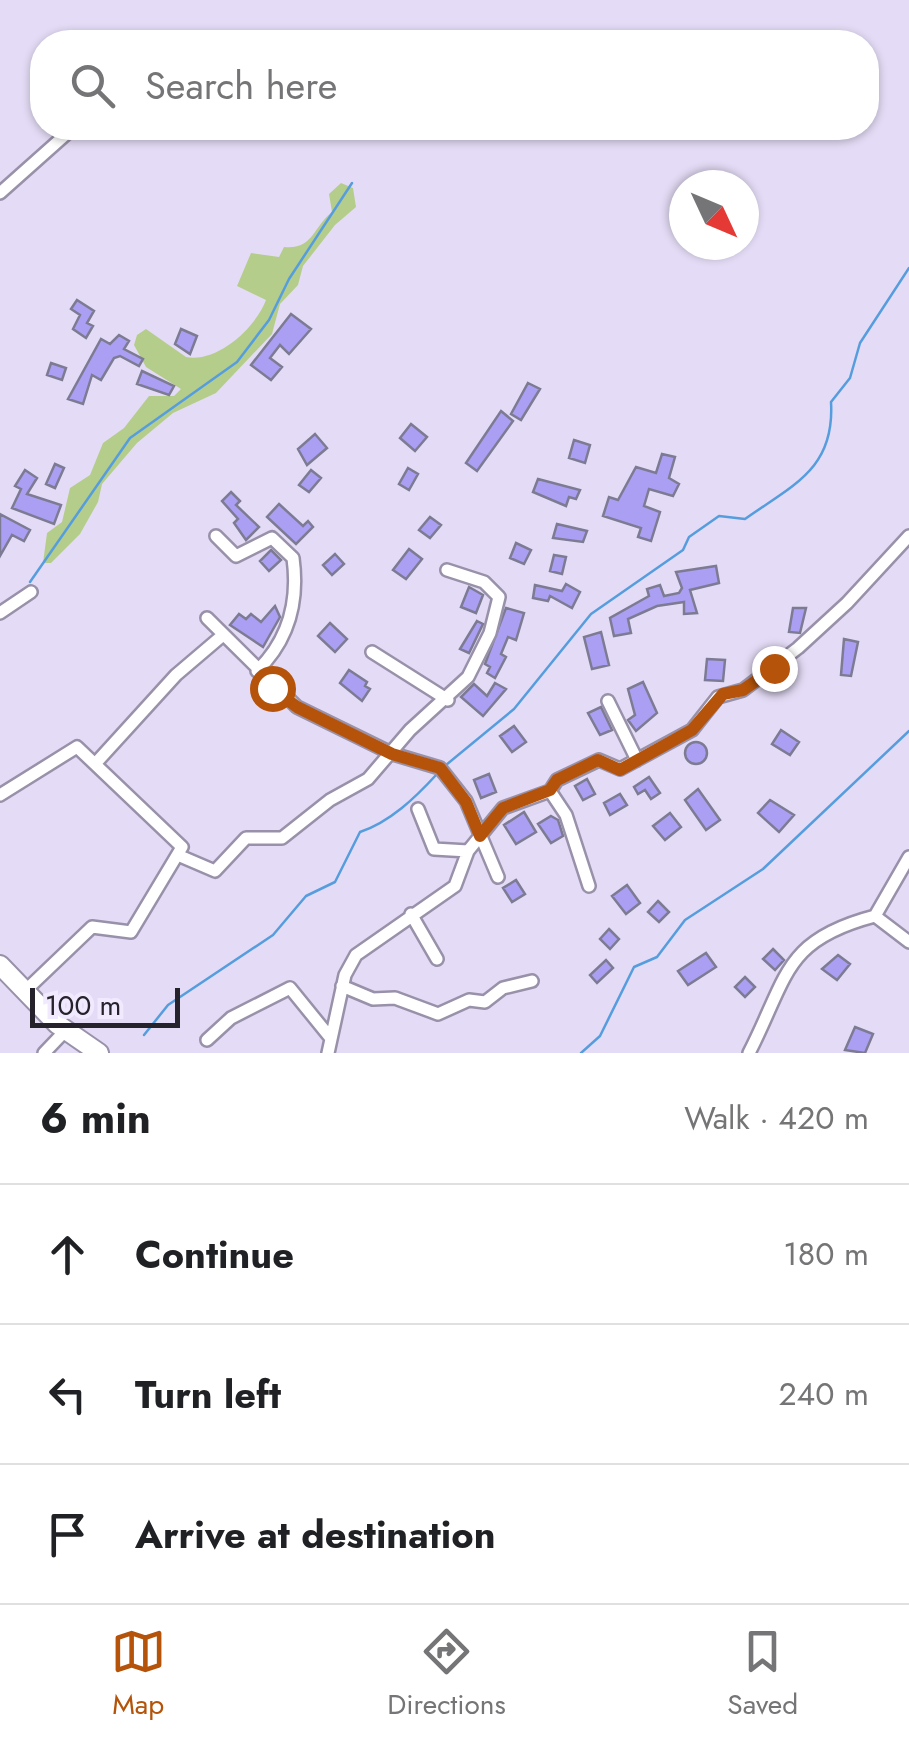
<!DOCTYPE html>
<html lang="en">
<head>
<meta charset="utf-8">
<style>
	body { margin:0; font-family:Jost,sans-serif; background:#f6f6f6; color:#202124 }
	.compass { position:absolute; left:669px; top:170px; width:90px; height:90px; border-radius:50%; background:#fff; box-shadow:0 2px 8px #0004; rotate:134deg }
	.scale { position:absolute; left:30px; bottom:25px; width:150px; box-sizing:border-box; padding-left:10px; border:5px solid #25222b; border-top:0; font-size:28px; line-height:35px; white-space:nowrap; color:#25222b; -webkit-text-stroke:8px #f1eaff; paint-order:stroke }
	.stop { position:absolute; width:30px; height:30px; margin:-22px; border:8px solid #b45309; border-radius:50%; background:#fff }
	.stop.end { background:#b45309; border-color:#fff; box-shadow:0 2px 10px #0008 }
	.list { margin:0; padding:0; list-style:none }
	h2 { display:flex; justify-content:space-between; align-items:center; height:130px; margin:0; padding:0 40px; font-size:42px }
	h2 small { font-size:32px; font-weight:400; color:#757577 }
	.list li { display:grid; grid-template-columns:65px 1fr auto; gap:30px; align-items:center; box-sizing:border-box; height:140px; padding:0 40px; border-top:2px solid #e0e0e0 }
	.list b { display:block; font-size:38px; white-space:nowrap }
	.list em { font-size:32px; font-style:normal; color:#757577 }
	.icon { flex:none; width:55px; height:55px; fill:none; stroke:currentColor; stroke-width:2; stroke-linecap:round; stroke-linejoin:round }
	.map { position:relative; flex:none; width:909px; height:1053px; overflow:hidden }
	.search { position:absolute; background:#fff; box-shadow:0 2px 8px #0004; left:30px; right:30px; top:30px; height:110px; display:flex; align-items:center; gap:25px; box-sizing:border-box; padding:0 35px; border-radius:40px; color:#757577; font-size:38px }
	.sheet { height:550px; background:#fff }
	nav { display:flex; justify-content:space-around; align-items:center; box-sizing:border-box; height:140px; border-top:2px solid #e0e0e0; background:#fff; font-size:28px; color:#757577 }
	nav a { display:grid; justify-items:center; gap:5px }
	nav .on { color:#b45309 }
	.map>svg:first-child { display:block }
</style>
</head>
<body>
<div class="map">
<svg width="909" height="1053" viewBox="0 0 909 1053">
	<rect width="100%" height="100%" fill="#e4dcf6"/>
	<!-- green -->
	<path fill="#b5cd8b" d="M 341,183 L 353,188 L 356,207 L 335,225 L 303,266 L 298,285 L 280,304 L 272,334 L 216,393 L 173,413 L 137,443 L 102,484 L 98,502 L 80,534 L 51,563 L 43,563 L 47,533 L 62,522 L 70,488 L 90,475 L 103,443 L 124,428 L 149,396 L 174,396 L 181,389 L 146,367 L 134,345 L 137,335 L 146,329 L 186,357 C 218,363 256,327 266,300 L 237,286 L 251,253 L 279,257 L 284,247 C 313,250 313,227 332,212 L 329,194 Z"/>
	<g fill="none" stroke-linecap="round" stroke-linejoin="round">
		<!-- stream -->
		<path stroke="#569dde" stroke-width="2.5" d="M 30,582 L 130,438 L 237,362 L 269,320 L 289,279 L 352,183
			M 446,765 L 514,709 L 591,614 L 683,550 L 689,537 L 719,516 L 745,519 C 793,485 835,469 831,402 L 850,378 L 860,343 L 909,268
			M 144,1035 L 168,1005 L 273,935 L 306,896 L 335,882 L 360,832 C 390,822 415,798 437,774
			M 581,1053 L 600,1036 L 634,967 L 657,957 L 685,920 L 763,869 L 909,731"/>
	</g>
	<!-- building -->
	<path fill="#ab9ff4" stroke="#7d7b93" stroke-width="2.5" d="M 77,300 L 94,311 L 87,323 L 93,326 L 86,338 L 73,329 L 80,315 L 71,309 Z
		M 291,314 L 311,329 L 289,354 L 280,345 L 270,358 L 282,367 L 271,380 L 251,365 Z
		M 181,329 L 197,336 L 190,354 L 175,344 Z
		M 119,335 L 129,341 L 124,349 L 143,359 L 139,366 L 120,356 L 114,358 L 101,380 L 92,375 L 83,404 L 68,399 L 101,339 L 110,344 Z
		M 51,363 L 66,368 L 62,380 L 47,375 Z
		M 142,371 L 174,386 L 169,395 L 137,384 Z
		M 528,383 L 540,389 L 521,420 L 511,414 Z
		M 501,411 L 513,421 L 477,471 L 466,463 Z
		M 411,424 L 427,437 L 415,451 L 400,438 Z
		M 315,434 L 327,448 L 307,465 L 298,449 Z
		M 574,440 L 590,445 L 585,463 L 569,458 Z
		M 662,454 L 675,457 L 669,478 L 679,484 L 673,496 L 649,489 L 644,506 L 660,512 L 651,541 L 638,537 L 641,528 L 603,516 L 609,497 L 618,500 L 636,467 L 656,473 Z
		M 55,464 L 64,468 L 55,488 L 46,484 Z
		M 408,468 L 418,474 L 409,490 L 399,484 Z
		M 25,470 L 37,478 L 27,494 L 61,505 L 54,524 L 12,508 L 21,489 L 15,486 Z
		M 311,470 L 321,478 L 309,492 L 299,485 Z
		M 538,479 L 580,490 L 576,499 L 569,497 L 566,506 L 533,492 Z
		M 231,492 L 240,501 L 236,505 L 259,527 L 246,540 L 234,523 L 238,519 L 222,501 Z
		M 279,504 L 303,526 L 308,521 L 313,527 L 296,544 L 267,517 Z
		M 0,514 L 30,530 L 24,541 L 12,535 L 0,556 Z
		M 430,517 L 441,525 L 430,538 L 419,530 Z
		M 557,524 L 587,531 L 583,542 L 553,538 Z
		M 516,543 L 531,550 L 524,564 L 510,558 Z
		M 409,549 L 422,559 L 406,579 L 393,570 Z
		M 271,550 L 281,560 L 269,571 L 260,561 Z
		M 335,554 L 344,564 L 332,575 L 323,565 Z
		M 554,555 L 566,557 L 562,574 L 550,571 Z
		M 716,566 L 719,583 L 690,590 L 697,613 L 684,614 L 684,602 L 657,606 L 628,619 L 631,633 L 614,636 L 610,618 L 649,596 L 647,589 L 660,585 L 664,596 L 679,593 L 682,588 L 676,572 Z
		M 566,584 L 580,592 L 572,608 L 550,596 L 548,601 L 533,598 L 535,585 L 562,591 Z
		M 469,587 L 483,595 L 476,613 L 461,607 Z
		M 275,606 L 280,617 L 263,647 L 230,625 L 239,614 L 246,619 L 251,614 L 261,622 Z
		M 506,608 L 524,613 L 516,640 L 508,637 L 501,654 L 506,657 L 495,678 L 487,673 L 490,667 L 485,664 Z
		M 793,608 L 806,608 L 800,633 L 789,632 Z
		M 477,621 L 483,624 L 469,653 L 460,649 Z
		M 330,623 L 347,639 L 335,652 L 318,636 Z
		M 601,632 L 609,665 L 592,669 L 584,637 Z
		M 844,639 L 858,642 L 851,676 L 841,675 Z
		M 707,659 L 725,660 L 723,681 L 705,680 Z
		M 349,670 L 367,682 L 365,686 L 370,689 L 362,701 L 340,683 Z
		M 643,682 L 657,713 L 636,731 L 628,720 L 635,715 L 628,689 Z
		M 495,683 L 506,689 L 483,716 L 461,697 L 474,684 L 487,696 Z
		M 601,707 L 612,730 L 600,735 L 588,713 Z
		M 514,726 L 526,742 L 512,752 L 500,736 Z
		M 781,730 L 799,742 L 790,755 L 772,744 Z
		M685 753a11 11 0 1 1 22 0a11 11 0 1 1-22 0Z
		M 489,774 L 496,792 L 481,798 L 474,780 Z
		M 649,777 L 660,793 L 651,799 L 645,790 L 638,794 L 634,787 Z
		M 587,779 L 595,794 L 583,800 L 575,786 Z
		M 698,789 L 720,820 L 706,830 L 685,800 Z
		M 620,794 L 627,805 L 610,815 L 604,803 Z
		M 770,800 L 794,815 L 779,832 L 758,813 Z
		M 524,812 L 536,832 L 516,844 L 504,825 Z
		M 670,813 L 681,827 L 665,840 L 653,826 Z
		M 551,816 L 558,820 L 563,836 L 551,843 L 538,824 Z
		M 516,880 L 525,894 L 512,902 L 503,888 Z
		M 627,885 L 640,903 L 626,914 L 612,896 Z
		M 658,901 L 669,912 L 659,922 L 648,912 Z
		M 609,929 L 619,939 L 610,949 L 600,939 Z
		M 773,949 L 784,960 L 775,970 L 763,959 Z
		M 706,953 L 716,967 L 688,985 L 678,971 Z
		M 838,955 L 850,964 L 837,980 L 822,969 Z
		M 606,960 L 613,968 L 597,983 L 590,975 Z
		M 745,977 L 755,987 L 745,997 L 735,987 Z
		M 855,1027 L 873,1034 L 865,1053 L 845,1050 Z"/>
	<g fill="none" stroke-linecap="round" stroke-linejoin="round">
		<!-- minor casing -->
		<g stroke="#9991a9" stroke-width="16">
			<path id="minor" d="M 0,193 L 73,128
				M 216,536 L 236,556 L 272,538 L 293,558 C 299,602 289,640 257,671
				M 0,613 L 31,592
				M 207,618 L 297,707 L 393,754 L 440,768 L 466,801 L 498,877
				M 372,652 L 448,700
				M 608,701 L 637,760
				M 95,764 L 176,675 L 223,635
				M 550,791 L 566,815 L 589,886
				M 0,795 L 77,747 L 182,847 L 131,932 L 92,927 L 24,992
				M 418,809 L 434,849 L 468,851
				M 180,856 L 215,871 L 246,838 L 282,838 L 330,800 L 368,779 L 410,730 L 468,677 L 490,633 L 499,597 L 484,582 L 447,570
				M 411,914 L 437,959
				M 875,916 L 909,942
				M 342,986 L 373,999 L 395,998 L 438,1014 L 469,1000 L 485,1002 L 503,988 L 532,981
				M 207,1040 L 231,1018 L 290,988 L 329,1036
				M 44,1053 L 66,1030
				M 328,1053 L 345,975 L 356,955 L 455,886 L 468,851 L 503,808 L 550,791 L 557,780 L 599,760 L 620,769 L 692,730 L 718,697 L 743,690 L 798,648 L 847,603 L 909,536
				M 749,1053 C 788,977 783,940 875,916 L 909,857"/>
		</g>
		<!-- trunk casing -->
		<g stroke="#9991a9" stroke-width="22">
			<path id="trunk" d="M 0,965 L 57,1024 L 99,1053"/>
		</g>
		<!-- minor -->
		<use href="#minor" stroke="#fff" stroke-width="11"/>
		<!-- trunk -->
		<use href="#trunk" stroke="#fff" stroke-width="18"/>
	</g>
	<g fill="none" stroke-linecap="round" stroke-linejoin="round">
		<!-- route -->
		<path stroke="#b45309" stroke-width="12" d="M 272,688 L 297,707 L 392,754 L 440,768 L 466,802 L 480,836 L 503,808 L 550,790 L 557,780 L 598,760 L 620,770 L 692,730 L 723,694 L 743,690 L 774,668"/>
	</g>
</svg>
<svg class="compass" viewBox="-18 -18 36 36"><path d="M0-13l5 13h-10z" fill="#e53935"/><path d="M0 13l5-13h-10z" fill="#757577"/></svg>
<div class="scale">100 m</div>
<div class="stop" style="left:272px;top:688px"></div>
<div class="stop end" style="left:774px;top:668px"></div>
<div class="search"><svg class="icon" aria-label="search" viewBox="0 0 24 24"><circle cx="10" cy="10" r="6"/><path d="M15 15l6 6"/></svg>Search here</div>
</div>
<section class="sheet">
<h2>6 min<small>Walk · 420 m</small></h2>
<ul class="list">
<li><svg class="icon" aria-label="ahead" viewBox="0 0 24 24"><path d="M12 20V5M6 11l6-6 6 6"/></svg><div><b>Continue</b></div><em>180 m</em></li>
<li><svg class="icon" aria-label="left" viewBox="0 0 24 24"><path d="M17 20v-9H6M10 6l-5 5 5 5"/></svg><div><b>Turn left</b></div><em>240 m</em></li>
<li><svg class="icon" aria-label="arrive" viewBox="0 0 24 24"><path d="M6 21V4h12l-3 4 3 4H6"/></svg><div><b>Arrive at destination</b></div></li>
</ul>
</section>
<nav>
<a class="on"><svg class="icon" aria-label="map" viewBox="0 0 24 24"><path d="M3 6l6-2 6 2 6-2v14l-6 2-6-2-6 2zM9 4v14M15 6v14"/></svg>Map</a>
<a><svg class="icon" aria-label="directions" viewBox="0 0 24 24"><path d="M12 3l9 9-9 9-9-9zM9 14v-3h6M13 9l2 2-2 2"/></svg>Directions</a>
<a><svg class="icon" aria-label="saved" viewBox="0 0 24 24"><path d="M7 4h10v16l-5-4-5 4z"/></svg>Saved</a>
</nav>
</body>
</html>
